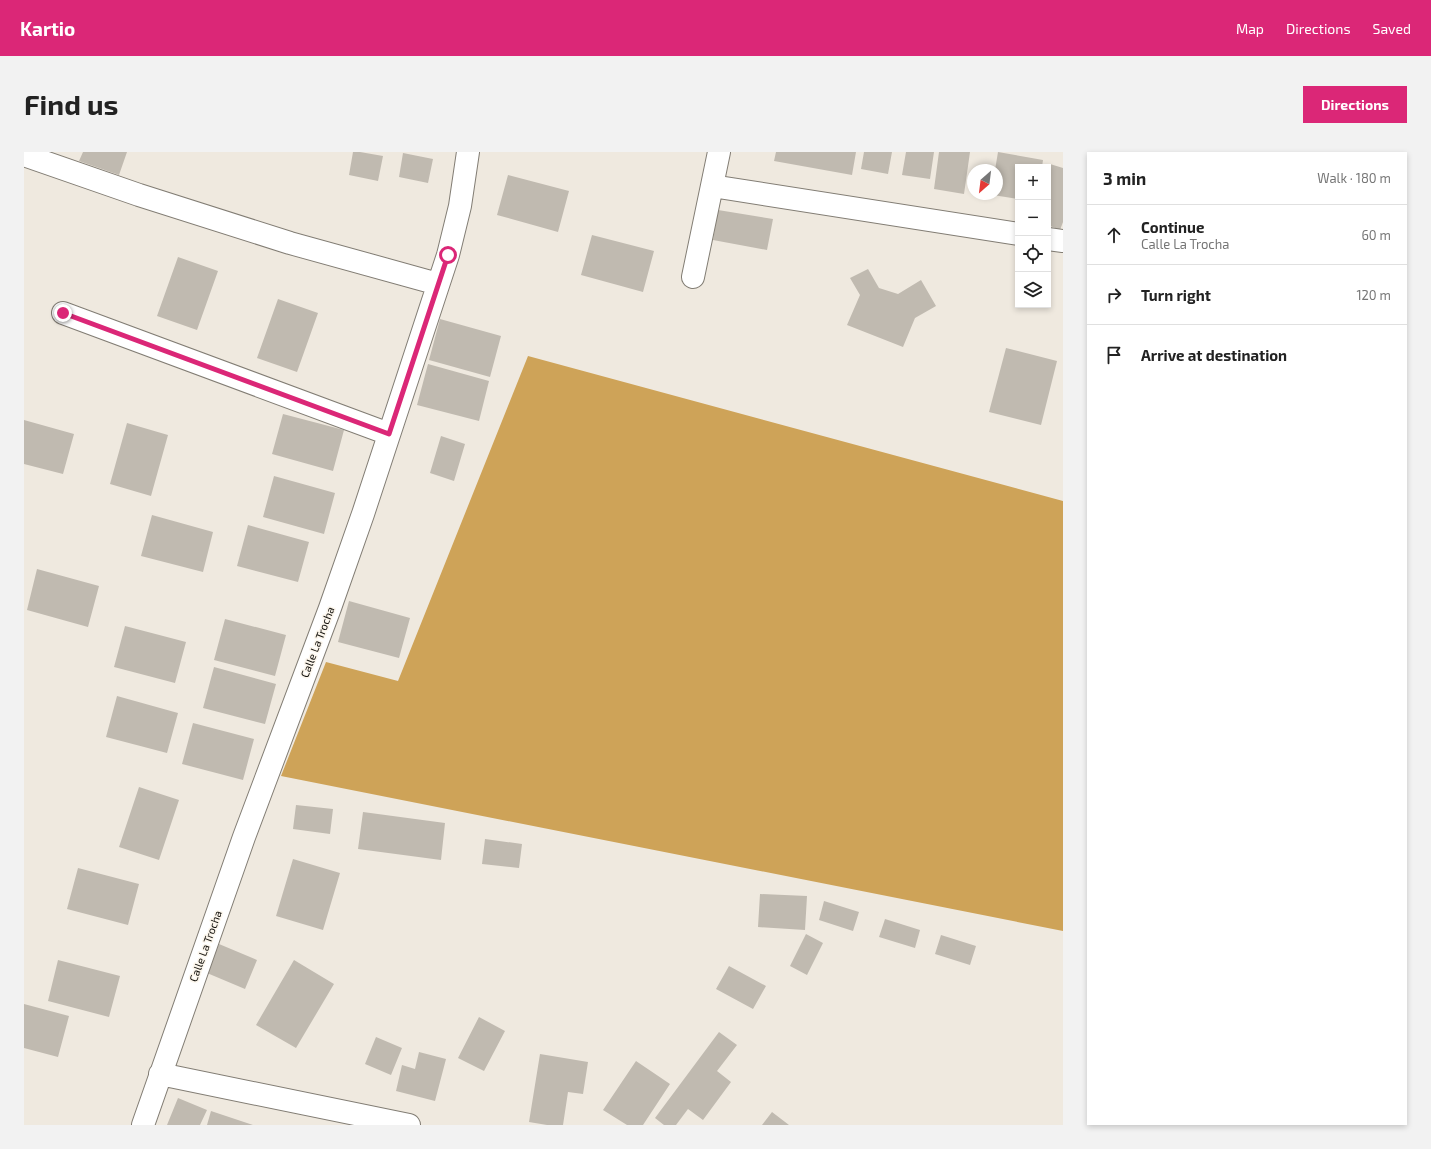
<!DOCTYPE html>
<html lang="en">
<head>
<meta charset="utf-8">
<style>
	body { margin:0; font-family:"Exo 2",sans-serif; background:#f2f2f2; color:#222 }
	.controls { position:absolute; right:12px; top:12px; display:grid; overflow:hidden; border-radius:0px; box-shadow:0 2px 6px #0003 }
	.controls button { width:36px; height:36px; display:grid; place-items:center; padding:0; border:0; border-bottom:1px solid #e0e0e0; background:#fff; color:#222; font:20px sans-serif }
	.compass { position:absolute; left:943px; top:12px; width:36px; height:36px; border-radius:50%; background:#fff; box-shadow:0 2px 6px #0003; rotate:208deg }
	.stop { position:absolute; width:12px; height:12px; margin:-9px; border:3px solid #db2777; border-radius:50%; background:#fff }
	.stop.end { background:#db2777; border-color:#fff; box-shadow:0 1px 4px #0008 }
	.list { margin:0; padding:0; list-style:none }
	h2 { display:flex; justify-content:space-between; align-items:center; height:52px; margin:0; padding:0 16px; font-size:17px }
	h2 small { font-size:13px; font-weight:400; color:#767676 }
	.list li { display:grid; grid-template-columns:26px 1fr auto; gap:12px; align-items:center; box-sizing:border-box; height:60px; padding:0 16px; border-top:1px solid #e0e0e0 }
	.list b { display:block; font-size:15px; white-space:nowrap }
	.list p { margin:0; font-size:13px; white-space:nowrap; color:#767676 }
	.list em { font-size:13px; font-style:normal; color:#767676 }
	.icon { flex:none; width:22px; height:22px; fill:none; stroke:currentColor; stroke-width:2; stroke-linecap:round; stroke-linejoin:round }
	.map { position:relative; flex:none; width:1039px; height:973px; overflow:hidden; border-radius:0px }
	header { display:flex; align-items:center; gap:24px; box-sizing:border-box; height:56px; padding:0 20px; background:#db2777; color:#fff }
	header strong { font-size:19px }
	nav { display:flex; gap:22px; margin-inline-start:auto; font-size:14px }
	.intro { display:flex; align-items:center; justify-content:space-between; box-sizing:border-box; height:96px; padding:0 24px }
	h1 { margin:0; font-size:28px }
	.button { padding:10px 18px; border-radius:0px; background:#db2777; color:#fff; font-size:14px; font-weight:700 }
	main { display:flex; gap:24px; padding:0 24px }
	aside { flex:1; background:#fff; border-radius:0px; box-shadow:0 2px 6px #0003 }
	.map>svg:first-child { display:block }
</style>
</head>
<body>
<header>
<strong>Kartio</strong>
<nav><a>Map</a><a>Directions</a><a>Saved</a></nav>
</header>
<div class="intro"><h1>Find us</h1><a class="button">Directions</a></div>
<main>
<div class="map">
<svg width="1039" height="973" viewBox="0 0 1039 973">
	<rect width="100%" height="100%" fill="#efe9df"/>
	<!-- forest -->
	<path fill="#cea358" d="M 504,204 L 1039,349 L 1039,779 L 257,624 L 302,510 L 374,529 Z"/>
	<!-- building -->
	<path fill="#c0bab0" d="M 59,0 L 103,0 L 95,23 L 55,9 Z
		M 329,0 L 336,0 L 359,4 L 354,29 L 325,23 Z
		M 752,0 L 832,0 L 828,23 L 750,9 Z
		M 840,0 L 868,0 L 864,22 L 837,17 Z
		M 882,0 L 910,0 L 906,27 L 878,23 Z
		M 915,0 L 946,0 L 940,42 L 910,37 Z
		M 974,0 L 1019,8 L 1018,15 L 994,15 L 994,47 L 969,43 L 973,42 L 973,18 L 971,18 Z
		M 379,1 L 409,7 L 404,31 L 375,25 Z
		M 1026,12 L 1039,16 L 1039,70 L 1036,78 L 1024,73 L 1024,19 Z
		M 484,23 L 545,39 L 534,80 L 473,63 Z
		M 694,58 L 749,67 L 743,98 L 689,88 Z
		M 568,83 L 630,99 L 619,140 L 557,123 Z
		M 154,105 L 194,119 L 173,178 L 133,164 Z
		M 844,117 L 855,136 L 874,142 L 897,128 L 912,154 L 891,166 L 879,195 L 823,173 L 836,143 L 826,126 Z
		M 254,147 L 294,161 L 273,220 L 233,206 Z
		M 416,167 L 477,184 L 466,225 L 405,208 Z
		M 982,196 L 1033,209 L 1017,273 L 965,260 Z
		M 404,212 L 465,229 L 455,269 L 393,253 Z
		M 259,262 L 320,278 L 309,319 L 248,302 Z
		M 0,268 L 50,282 L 39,322 L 0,312 Z
		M 103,271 L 144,283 L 127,344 L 86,332 Z
		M 417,284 L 441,292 L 430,329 L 406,321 Z
		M 250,324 L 311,341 L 300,382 L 239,365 Z
		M 128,363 L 189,380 L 179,420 L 117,404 Z
		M 224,373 L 285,390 L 274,430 L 213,414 Z
		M 13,417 L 75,434 L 64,475 L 3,458 Z
		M 325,449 L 386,466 L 375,506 L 314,490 Z
		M 201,467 L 262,483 L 251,524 L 190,508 Z
		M 101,474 L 162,490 L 151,531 L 90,515 Z
		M 190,515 L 252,532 L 241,572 L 179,556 Z
		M 93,544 L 154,561 L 143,601 L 82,585 Z
		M 169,571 L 230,587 L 219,628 L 158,612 Z
		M 115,635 L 155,648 L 135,708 L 95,695 Z
		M 272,653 L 309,657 L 306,682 L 269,677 Z
		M 339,660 L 421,671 L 417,708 L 334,697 Z
		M 461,687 L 498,692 L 495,716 L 458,712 Z
		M 269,707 L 316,721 L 299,778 L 252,764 Z
		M 54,716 L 115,732 L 104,773 L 43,757 Z
		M 736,742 L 783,744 L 781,778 L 734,775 Z
		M 800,749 L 835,760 L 829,779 L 795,768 Z
		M 861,767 L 896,778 L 891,796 L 855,785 Z
		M 782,782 L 799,791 L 783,823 L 766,814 Z
		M 917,783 L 952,794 L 946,813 L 911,802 Z
		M 195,792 L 233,808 L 221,837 L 183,821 Z
		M 34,808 L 96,824 L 85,865 L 24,849 Z
		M 270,808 L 310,832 L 272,896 L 232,873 Z
		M 705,814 L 742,834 L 729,857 L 692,837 Z
		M 0,852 L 45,864 L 34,905 L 0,896 Z
		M 455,865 L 481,879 L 460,919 L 434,906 Z
		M 695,880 L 713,893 L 693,919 L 707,930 L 679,968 L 664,957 L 652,973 L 640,973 L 631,966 Z
		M 352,885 L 378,896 L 367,923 L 341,912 Z
		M 395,900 L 422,907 L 411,949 L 372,939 L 378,913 L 391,917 Z
		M 516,902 L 564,910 L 559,942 L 544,940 L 539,973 L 523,973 L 505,970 Z
		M 612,909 L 646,932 L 619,973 L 603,973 L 579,958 Z
		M 154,946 L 183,958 L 176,973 L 143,973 Z
		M 187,959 L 229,973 L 183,973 Z
		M 748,960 L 765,973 L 738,973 Z"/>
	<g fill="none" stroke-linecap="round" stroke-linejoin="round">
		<!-- minor casing -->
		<g stroke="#827d74" stroke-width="24">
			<path id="minor" d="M 0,3 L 115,43 L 266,91 L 414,132
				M 688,34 L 994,82
				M 1024,87 L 1039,89
				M 669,125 L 695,0
				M 39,161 L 365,282
				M 136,922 L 385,973
				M 119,973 L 220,685 L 306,456 L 339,362 L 424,103 L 436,54 L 444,0"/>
		</g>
		<!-- minor -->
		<use href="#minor" stroke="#fff" stroke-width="22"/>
	</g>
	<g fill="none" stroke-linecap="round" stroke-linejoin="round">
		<!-- route -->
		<path stroke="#db2777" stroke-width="5" d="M 39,161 L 365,282 L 424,103"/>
	</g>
	<g text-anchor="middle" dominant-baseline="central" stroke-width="3" stroke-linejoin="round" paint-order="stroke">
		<!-- street labels -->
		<g font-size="11" fill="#12100c" stroke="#fcf6ec">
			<text transform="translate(293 490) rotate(-69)">Calle La Trocha</text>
			<text transform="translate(181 794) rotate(-70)">Calle La Trocha</text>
		</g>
	</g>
</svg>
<div class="controls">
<button>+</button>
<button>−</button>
<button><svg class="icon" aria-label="locate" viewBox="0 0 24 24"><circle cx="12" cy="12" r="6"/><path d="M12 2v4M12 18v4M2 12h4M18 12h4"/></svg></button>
<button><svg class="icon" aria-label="layers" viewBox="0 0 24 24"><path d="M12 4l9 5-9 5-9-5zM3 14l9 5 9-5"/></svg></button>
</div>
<svg class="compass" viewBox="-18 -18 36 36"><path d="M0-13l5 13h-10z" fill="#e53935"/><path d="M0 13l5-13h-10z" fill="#767676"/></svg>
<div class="stop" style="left:424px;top:103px"></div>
<div class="stop end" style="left:39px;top:161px"></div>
</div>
<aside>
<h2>3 min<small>Walk · 180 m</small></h2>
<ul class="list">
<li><svg class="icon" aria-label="ahead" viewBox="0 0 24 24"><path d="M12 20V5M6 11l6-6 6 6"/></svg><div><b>Continue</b><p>Calle La Trocha</p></div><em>60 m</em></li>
<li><svg class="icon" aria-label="right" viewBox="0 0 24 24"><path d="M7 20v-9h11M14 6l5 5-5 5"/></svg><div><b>Turn right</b></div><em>120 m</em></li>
<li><svg class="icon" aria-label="arrive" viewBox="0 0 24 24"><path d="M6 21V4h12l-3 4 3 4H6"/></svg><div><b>Arrive at destination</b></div></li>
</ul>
</aside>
</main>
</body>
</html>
